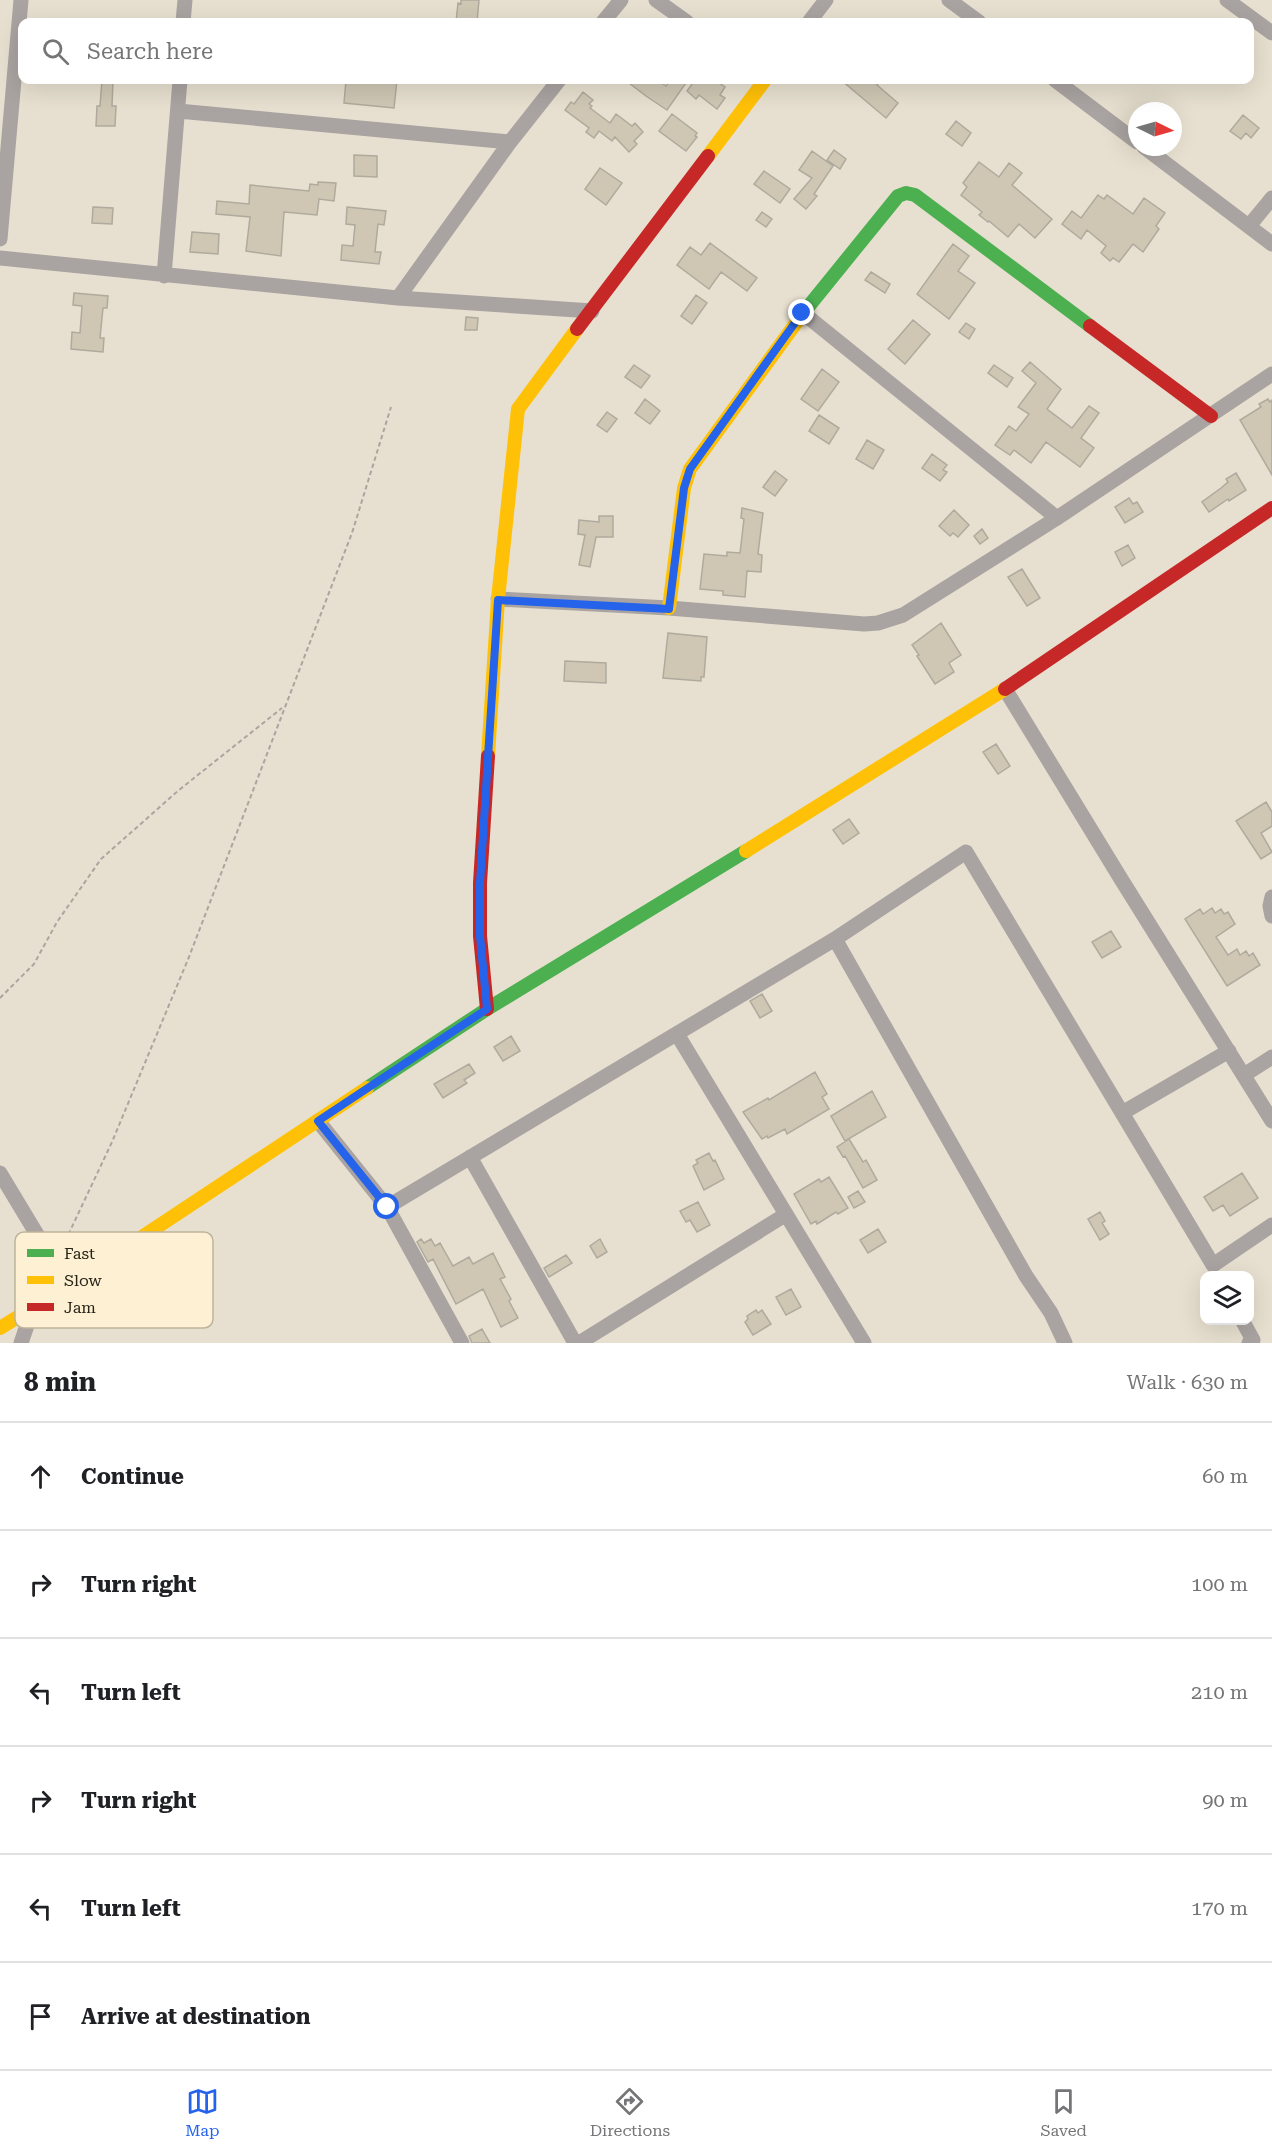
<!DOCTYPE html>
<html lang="en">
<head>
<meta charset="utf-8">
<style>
	body { margin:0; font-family:"Roboto Serif",serif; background:#f2f2f2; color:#202124 }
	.controls { position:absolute; right:18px; bottom:18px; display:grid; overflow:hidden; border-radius:12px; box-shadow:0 6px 24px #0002 }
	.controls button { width:54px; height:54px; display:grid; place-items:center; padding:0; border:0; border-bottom:2px solid #e0e0e0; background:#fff; color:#202124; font:30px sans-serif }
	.compass { position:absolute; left:1128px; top:102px; width:54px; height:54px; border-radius:50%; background:#fff; box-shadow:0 6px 24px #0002; rotate:95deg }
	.stop { position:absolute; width:18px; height:18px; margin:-14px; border:4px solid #2563eb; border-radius:50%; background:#fff }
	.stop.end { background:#2563eb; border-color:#fff; box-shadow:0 2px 6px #0008 }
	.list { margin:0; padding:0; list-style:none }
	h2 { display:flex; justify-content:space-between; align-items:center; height:78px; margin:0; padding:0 24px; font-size:26px }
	h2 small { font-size:20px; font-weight:400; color:#757577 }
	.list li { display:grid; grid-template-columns:39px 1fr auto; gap:18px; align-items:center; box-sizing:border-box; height:108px; padding:0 24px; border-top:2px solid #e0e0e0 }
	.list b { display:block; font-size:22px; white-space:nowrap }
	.list em { font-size:20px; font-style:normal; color:#757577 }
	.icon { flex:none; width:33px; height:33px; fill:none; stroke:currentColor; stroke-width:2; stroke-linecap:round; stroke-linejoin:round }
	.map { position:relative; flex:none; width:1272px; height:1343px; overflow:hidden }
	.search { position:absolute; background:#fff; box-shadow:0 6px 24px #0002; left:18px; right:18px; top:18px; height:66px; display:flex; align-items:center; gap:15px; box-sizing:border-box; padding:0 21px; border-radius:12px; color:#757577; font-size:22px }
	.sheet { height:726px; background:#fff }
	nav { display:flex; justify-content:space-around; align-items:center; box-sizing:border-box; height:84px; border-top:2px solid #e0e0e0; background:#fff; font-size:16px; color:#757577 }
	nav a { display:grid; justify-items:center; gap:3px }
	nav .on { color:#2563eb }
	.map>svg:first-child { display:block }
</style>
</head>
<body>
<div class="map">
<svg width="1272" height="1343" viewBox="0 0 1272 1343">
	<rect width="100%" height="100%" fill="#e7e0d0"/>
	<!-- building -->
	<path fill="#cfc7b4" stroke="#afaa9d" stroke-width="1.5" d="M 461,0 L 479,0 L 477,22 L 456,22 L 458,3 L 461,4 Z
		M 102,80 L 113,80 L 112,106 L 116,106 L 115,126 L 96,126 L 97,106 L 100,106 Z
		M 346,80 L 397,80 L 394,108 L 344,103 Z
		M 625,80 L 657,80 L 666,86 L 671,80 L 688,80 L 667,110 L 646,96 Z
		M 695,80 L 715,80 L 725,87 L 720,95 L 725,98 L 717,109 L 699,95 L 696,99 L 687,91 Z
		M 841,80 L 881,80 L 877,85 L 898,103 L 886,118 Z
		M 583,92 L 593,100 L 589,104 L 592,106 L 590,108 L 610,123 L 616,114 L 632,126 L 635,123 L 643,132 L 634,141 L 637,144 L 629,152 L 615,137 L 612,141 L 599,131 L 594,138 L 586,132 L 589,128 L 565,110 L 571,102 L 574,104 Z
		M 672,114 L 697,133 L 695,136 L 697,137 L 686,151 L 659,131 Z
		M 1243,115 L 1259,128 L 1251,138 L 1246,133 L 1241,139 L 1230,131 Z
		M 956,121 L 971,133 L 962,146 L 946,134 Z
		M 834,150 L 846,159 L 840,169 L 827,160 Z
		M 812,151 L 833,166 L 814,194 L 817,196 L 806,209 L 794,199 L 812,178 L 799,170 Z
		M 354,155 L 377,156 L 377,177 L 354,176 Z
		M 979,162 L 999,177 L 1009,163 L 1022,173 L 1012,185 L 1052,219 L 1035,238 L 1019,224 L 1008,237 L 989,221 L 988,222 L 979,215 L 982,212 L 961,195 L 967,187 L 963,183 Z
		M 600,168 L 622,183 L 606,205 L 585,189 Z
		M 764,171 L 790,189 L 780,203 L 754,184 Z
		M 318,182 L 336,183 L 334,201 L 319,199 L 317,215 L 284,212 L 281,256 L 246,251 L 250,217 L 216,214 L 217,201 L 249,204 L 250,185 L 309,191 L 310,184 L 318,185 Z
		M 1098,195 L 1104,199 L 1107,195 L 1133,214 L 1144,198 L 1165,213 L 1156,226 L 1159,229 L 1143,252 L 1133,244 L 1119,262 L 1113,258 L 1110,261 L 1101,253 L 1106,246 L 1087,230 L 1081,239 L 1062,224 L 1072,211 L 1081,218 Z
		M 93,207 L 113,208 L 112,224 L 92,223 Z
		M 347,207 L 386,211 L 384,225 L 378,224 L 375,252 L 381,252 L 379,264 L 341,260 L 342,245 L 353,246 L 355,225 L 346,224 Z
		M 762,212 L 772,219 L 766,227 L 756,220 Z
		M 192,232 L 219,234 L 218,254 L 190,252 Z
		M 710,243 L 757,278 L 747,291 L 721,272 L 709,289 L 677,265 L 690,247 L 701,255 Z
		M 953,244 L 969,256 L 958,271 L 975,283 L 949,319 L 917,294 Z
		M 871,272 L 890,284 L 885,293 L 865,280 Z
		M 74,293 L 108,296 L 107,308 L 103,308 L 100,338 L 104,338 L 103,352 L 71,349 L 72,332 L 80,333 L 82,306 L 73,305 Z
		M 696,295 L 707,303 L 692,324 L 681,316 Z
		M 466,317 L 478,318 L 477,330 L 465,330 Z
		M 913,320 L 930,334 L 905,364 L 888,349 Z
		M 966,323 L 975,329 L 969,339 L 959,332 Z
		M 1030,362 L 1061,389 L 1047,409 L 1072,428 L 1089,406 L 1099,413 L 1081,438 L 1094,448 L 1080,467 L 1046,442 L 1031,463 L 1014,450 L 1010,455 L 995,445 L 1009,426 L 1016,431 L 1029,414 L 1018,407 L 1036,383 L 1022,371 Z
		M 634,365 L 650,376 L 641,388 L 625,377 Z
		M 994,365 L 1013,378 L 1007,387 L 988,373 Z
		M 822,369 L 839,382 L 818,411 L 801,399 Z
		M 645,399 L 660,411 L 650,424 L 635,413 Z
		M 1268,399 L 1270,402 L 1272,400 L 1272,475 L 1240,420 L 1261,407 L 1259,404 Z
		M 607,412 L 617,419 L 607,432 L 597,425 Z
		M 819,415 L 839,428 L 829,444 L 809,431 Z
		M 867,440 L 884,450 L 873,469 L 856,459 Z
		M 932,454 L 947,465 L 943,470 L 947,472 L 940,481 L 922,468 Z
		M 775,471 L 787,480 L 775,496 L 763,487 Z
		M 1236,473 L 1246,490 L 1229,501 L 1228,499 L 1209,512 L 1202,502 L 1221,488 L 1228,482 L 1226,479 Z
		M 1129,498 L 1133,504 L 1137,502 L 1143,512 L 1125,523 L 1115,507 Z
		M 742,508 L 763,513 L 758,554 L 762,555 L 761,572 L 747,571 L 745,597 L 723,595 L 723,591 L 700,589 L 704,554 L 727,556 L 727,552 L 740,553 L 744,519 L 741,518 Z
		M 954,510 L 969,525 L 958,537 L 953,533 L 950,536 L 939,526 Z
		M 599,516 L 613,516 L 613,537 L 596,537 L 590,567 L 579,565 L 585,535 L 578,534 L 579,520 L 599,522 Z
		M 982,529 L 988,538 L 980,544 L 974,536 Z
		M 1128,545 L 1135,558 L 1122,566 L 1115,552 Z
		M 1022,569 L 1040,598 L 1027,606 L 1008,577 Z
		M 941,623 L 961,655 L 949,663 L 954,672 L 935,684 L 917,656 L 919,655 L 912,645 Z
		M 668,633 L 707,637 L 704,677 L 701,677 L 701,681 L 663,678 Z
		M 565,661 L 606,663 L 606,683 L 564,681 Z
		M 996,744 L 1010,766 L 998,774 L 983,752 Z
		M 1266,802 L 1272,812 L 1272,826 L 1261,833 L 1272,852 L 1261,859 L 1236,821 Z
		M 849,819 L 859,833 L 843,844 L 833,830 Z
		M 1212,908 L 1215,913 L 1221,909 L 1224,914 L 1228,912 L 1235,924 L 1216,937 L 1228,955 L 1237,949 L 1240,955 L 1246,951 L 1249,956 L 1253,953 L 1260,965 L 1227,986 L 1185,919 L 1200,909 L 1203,914 Z
		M 1111,931 L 1121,947 L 1102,958 L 1092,942 Z
		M 762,994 L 772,1011 L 760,1018 L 750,1001 Z
		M 511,1036 L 520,1051 L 503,1061 L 494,1047 Z
		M 469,1064 L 475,1073 L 464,1080 L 467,1083 L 443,1098 L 434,1084 Z
		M 815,1072 L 827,1094 L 822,1097 L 829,1109 L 787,1134 L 785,1129 L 768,1138 L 767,1136 L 762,1139 L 743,1112 L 768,1098 L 769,1100 Z
		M 872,1091 L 886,1117 L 845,1141 L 831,1116 Z
		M 849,1139 L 863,1162 L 866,1160 L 877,1180 L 863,1188 L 845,1156 L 843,1157 L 837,1147 Z
		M 709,1153 L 713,1161 L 715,1160 L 724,1179 L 704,1190 L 693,1166 L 698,1163 L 696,1160 Z
		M 1242,1173 L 1258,1198 L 1230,1216 L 1223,1205 L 1213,1211 L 1204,1197 Z
		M 829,1177 L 848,1208 L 838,1214 L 836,1212 L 817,1224 L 816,1221 L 811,1224 L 794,1194 L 819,1179 L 821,1182 Z
		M 858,1191 L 865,1202 L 854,1208 L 848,1197 Z
		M 698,1202 L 710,1225 L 697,1232 L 690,1220 L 686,1222 L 680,1211 Z
		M 1100,1212 L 1105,1221 L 1102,1223 L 1109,1234 L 1100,1240 L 1088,1219 Z
		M 878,1229 L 886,1242 L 868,1253 L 860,1240 Z
		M 421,1239 L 424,1243 L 431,1239 L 435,1246 L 440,1243 L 453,1266 L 469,1257 L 473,1264 L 493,1253 L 505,1277 L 500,1279 L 511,1299 L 509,1301 L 518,1318 L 501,1327 L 483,1289 L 456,1304 L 433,1259 L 428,1262 L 417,1242 Z
		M 600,1239 L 607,1252 L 597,1258 L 590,1246 Z
		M 566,1255 L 572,1263 L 549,1277 L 544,1268 Z
		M 791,1289 L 801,1307 L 786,1315 L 776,1297 Z
		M 756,1310 L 758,1313 L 762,1310 L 771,1324 L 753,1335 L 745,1322 L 748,1319 L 747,1316 Z
		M 482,1329 L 490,1343 L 472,1343 L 469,1336 Z"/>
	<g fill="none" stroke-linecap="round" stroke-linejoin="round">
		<!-- path -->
		<path stroke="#aba5a0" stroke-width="2" stroke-dasharray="4.5 3" stroke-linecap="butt" d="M 0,998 L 34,964 L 57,922 L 101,859 L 179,790 L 282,708
			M 62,1248 L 112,1142 L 189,957 L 352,533 L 391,407"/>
		<!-- street -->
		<path stroke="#a9a3a1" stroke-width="15" d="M 656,0 L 687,22
			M 949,0 L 979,22
			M 1227,0 L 1272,33
			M 183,22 L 185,0
			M 603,22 L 621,0
			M 809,22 L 826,0
			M 1055,80 L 1137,142
			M 178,111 L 510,142
			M 1144,147 L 1272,244
			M 1249,226 L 1272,198
			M 0,239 L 21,0
			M 0,258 L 398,298 L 592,311
			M 164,276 L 180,80
			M 398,298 L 510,142 L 559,80
			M 803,313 L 1057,518
			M 498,599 L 669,608 L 864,624 L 878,623 L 903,615 L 1057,518 L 1272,374
			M 1005,689 L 1121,879 L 1272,1121
			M 1272,897 L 1270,906 L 1272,916
			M 835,939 L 966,852 L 1213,1265 L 1272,1225
			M 677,1034 L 864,1343
			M 1244,1075 L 1272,1057
			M 1122,1113 L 1229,1051
			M 318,1121 L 387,1207 L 462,1343
			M 470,1157 L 575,1343
			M 0,1173 L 68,1286
			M 387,1207 L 835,939 L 1026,1276 L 1051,1313 L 1065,1343
			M 1242,1320 L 1253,1340 L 1249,1343
			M 21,1343 L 33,1308
			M 579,1343 L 785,1215"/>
		<!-- fast -->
		<path stroke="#4caf50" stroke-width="14" d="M 804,312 L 898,196 L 906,193 L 915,195 L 1090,326
			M 367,1088 L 487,1009 L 746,851"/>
		<!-- slow -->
		<path stroke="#ffc107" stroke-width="14" d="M 708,156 L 765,80
			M 669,608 L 684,488 L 690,469 L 804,312
			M 488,756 L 498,599 L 518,409 L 577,329
			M 746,851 L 1005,689
			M 0,1328 L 68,1286 L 367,1088"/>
		<!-- jam -->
		<path stroke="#c62828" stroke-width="14" d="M 1090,326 L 1211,416
			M 577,329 L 708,156
			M 1005,689 L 1272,508
			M 487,1009 L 480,936 L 480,883 L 488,756"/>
	</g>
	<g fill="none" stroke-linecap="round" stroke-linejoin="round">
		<!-- route -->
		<path stroke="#2563eb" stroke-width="8" d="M 387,1207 L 318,1121 L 487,1009 L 480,936 L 480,883 L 498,600 L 669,609 L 684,488 L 690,469 L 802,313"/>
	</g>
	<!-- legend -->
	<rect x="15" y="1232" width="198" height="96" rx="9" fill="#fef1d3" stroke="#beb49b" stroke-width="1.5"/>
	<rect x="27" y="1249" width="27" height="8" fill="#4caf50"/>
	<rect x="27" y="1276" width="27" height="8" fill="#ffc107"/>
	<rect x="27" y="1303" width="27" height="8" fill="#c62828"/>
	<g font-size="16" fill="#292418">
		<text x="64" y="1259">Fast</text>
		<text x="64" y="1286">Slow</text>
		<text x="64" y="1313">Jam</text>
	</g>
</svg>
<div class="controls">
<button><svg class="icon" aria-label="layers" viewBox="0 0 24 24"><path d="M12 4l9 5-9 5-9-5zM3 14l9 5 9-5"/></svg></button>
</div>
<svg class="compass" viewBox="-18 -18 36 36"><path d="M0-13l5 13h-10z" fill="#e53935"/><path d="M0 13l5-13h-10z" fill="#757577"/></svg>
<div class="stop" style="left:387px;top:1207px"></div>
<div class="stop end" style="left:802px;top:313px"></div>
<div class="search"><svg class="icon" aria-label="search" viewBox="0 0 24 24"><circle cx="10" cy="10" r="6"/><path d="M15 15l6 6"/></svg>Search here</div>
</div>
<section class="sheet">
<h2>8 min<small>Walk · 630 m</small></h2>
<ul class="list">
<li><svg class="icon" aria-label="ahead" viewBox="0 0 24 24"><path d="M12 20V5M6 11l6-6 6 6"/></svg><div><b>Continue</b></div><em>60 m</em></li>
<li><svg class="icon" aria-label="right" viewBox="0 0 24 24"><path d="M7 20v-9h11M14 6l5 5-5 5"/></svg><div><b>Turn right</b></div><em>100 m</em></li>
<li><svg class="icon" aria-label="left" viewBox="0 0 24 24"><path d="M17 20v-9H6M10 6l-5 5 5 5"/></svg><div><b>Turn left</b></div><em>210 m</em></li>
<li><svg class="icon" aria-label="right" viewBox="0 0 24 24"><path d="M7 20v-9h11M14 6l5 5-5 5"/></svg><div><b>Turn right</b></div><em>90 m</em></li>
<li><svg class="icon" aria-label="left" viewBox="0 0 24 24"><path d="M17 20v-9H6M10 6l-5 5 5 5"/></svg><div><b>Turn left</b></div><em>170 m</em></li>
<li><svg class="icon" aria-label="arrive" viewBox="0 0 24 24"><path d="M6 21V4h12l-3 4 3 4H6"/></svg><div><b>Arrive at destination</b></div></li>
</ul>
</section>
<nav>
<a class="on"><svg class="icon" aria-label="map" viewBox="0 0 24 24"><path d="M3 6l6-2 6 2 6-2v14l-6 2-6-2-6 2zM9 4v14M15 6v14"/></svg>Map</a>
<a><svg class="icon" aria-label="directions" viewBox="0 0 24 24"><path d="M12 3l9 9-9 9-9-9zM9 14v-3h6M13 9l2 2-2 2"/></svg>Directions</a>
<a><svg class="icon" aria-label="saved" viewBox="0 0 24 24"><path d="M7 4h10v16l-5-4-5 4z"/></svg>Saved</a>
</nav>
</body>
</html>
